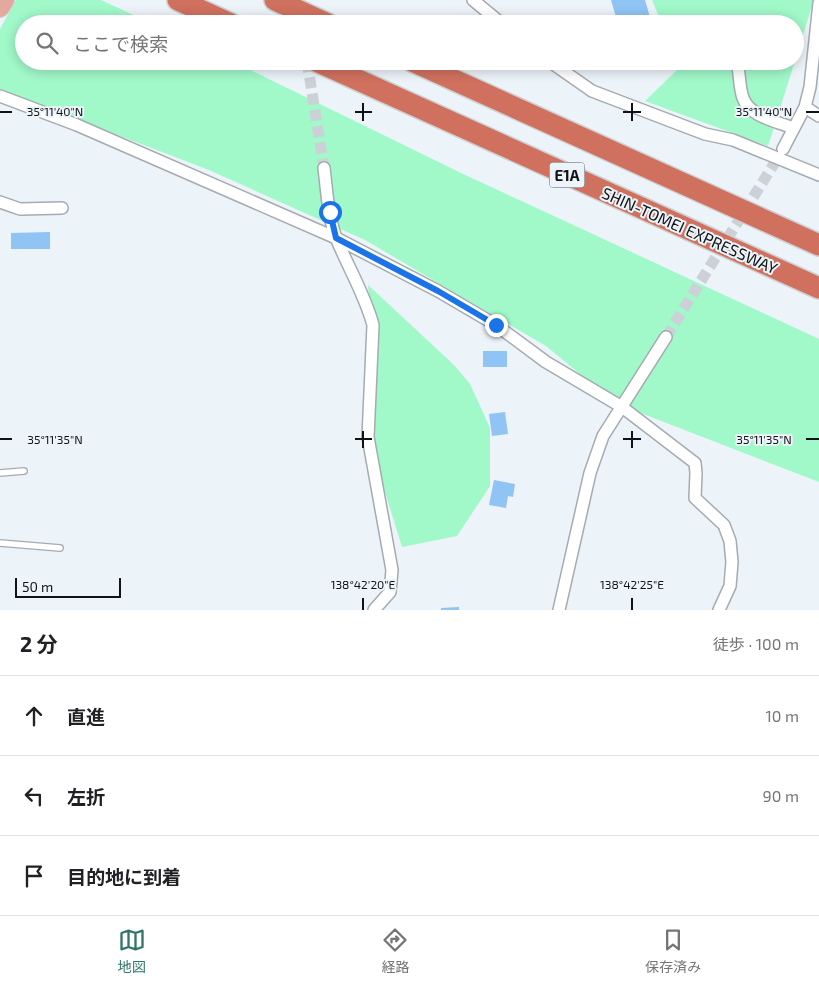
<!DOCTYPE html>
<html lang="ja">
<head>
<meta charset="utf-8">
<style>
	body { margin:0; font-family:"Exo 2","Noto Sans JP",sans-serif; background:#f6f6f6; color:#202124 }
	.scale { position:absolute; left:15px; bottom:12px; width:106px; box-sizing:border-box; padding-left:5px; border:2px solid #101315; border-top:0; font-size:14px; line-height:18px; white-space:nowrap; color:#101315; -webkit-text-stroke:4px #ecf3f9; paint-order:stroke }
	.stop { position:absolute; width:15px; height:15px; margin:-11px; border:4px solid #1a73e8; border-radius:50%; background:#fff }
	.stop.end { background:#1a73e8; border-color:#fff; box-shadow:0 1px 5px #0008 }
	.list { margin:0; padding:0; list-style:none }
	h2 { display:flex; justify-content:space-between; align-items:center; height:65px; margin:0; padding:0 20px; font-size:21px }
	h2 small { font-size:16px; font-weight:400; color:#757577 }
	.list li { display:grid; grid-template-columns:32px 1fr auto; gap:15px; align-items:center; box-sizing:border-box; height:80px; padding:0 20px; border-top:1px solid #e0e0e0 }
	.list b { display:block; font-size:19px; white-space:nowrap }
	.list em { font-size:16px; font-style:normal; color:#757577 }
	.icon { flex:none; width:28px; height:28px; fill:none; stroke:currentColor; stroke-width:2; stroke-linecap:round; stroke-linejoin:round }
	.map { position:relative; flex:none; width:819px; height:610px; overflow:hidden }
	.search { position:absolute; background:#fff; box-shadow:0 2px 12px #0003; left:15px; right:15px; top:15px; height:55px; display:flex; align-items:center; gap:12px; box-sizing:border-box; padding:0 18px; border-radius:28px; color:#757577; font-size:19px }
	.sheet { height:305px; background:#fff }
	nav { display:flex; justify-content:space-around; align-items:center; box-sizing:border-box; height:70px; border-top:1px solid #e0e0e0; background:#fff; font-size:14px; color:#757577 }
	nav a { display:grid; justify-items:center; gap:2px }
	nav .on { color:#31766b }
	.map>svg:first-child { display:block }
</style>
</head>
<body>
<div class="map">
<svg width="819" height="610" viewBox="0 0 819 610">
	<rect width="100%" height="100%" fill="#ecf3f9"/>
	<!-- green -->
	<path fill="#a1f8c9" d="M 16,0 L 101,0 L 153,24 L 24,24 L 24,61 L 232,61 L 459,172 L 819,339 L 819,482 L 615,403 L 546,346 L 365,240 L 209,170 L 0,90 L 0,29 Z
		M 652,0 L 814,0 L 795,60 L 795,24 L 662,24 Z
		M 678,61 L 795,61 L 768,146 L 645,101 L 680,67 Z
		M 368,285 L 454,365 L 470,384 L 490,428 L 490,486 L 457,536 L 402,547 L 368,437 L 373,351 Z"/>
	<!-- building -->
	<path fill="#90c4f4" d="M 611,0 L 645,0 L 652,24 L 618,24 Z
		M 641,61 L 656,61 L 656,62 L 643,66 Z
		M 50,232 L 50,249 L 11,249 L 11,233 Z
		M 483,351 L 507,351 L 507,367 L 483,367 Z
		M 505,412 L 508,434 L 492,436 L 489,414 Z
		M 494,480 L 515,484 L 513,497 L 508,496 L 506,508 L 489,505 Z
		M 459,607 L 459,610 L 441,610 L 441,608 Z"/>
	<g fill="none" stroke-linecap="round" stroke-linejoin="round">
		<!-- minor-tunnel -->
		<path stroke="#cbd1d7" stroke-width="11" stroke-dasharray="11 5.5" stroke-linecap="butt" d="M 307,61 L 324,168
			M 666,337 L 782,151"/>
		<!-- service casing -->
		<g stroke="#a5abb1" stroke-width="8">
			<path id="service" d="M 0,473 L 24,471
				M 0,543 L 60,548"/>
		</g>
		<!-- minor casing -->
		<g stroke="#a5abb1" stroke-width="14">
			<path id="minor" d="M 473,0 L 502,24
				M 549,61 L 592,91 L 705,134 L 733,140 L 819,175
				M 734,61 L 737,62 C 740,74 739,87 743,98 C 750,117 776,121 793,128
				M 0,96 L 77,125 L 336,238 L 438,291 L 496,325 L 546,362 L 622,407 L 695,463 L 696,473 L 695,498 L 724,525 L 730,541 L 732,562 L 730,586 L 719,610
				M 805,107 L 819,116
				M 783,149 L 805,107 L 810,87 L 819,3
				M 324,168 C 327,192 328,218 337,240 C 349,269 365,295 373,325 L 368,437 L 392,570 L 390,592 L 374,610
				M 0,202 L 20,209 L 62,208
				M 559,610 L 590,473 L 603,436 L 666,337"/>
		</g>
		<!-- primary casing -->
		<g stroke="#cfd0d0" stroke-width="20">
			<path id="primary" d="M 0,8 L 5,0"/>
		</g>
		<!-- motorway casing -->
		<g stroke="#cfd0d0" stroke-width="24">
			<path id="motorway" d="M 178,0 L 231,24
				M 275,0 L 328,24
				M 316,61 L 819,288
				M 412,61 L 819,245"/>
		</g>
		<!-- service -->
		<use href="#service" stroke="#fff" stroke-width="5.5"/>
		<!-- minor -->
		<use href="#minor" stroke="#fff" stroke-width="11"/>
		<!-- primary -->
		<use href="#primary" stroke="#e3a99f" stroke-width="18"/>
		<!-- motorway -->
		<use href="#motorway" stroke="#d0705f" stroke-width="21"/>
	</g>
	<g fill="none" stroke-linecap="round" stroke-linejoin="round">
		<!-- route -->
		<path stroke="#1a73e8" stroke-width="6" d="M 330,212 L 336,238 L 438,291 L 496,325"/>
	</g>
	<!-- ticks -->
	<path fill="none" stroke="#101315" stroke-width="2" d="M 363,103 L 363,121M 632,103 L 632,121M 0,112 L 12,112M 355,112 L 372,112M 623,112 L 641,112M 806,112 L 819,112M 363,431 L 363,448M 632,431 L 632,448M 0,439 L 12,439M 355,439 L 372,439M 623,439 L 641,439M 806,439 L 819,439M 363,598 L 363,610M 632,598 L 632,610"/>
	<g text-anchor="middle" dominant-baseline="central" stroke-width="4" stroke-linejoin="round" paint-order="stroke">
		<!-- shield labels -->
		<rect fill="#ecf3f9" stroke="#525659" stroke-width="1" x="549.5" y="162.5" width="35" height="25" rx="4"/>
		<g font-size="15" font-weight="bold" fill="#101315">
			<text x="567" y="175">E1A</text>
		</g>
		<!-- street labels -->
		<g font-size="16" fill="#101315" stroke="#ecf3f9">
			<text transform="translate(690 230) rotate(24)">SHIN-TOMEI EXPRESSWAY</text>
		</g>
	</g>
	<g font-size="12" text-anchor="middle" fill="#101315" stroke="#ecf3f9" stroke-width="4" stroke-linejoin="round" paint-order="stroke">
		<text x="55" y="116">35°11'40"N</text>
		<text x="764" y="116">35°11'40"N</text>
		<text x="55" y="444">35°11'35"N</text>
		<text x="764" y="444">35°11'35"N</text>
		<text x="363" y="589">138°42'20"E</text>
		<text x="632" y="589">138°42'25"E</text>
	</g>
</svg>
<div class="scale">50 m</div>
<div class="stop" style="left:330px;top:212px"></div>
<div class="stop end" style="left:496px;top:325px"></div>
<div class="search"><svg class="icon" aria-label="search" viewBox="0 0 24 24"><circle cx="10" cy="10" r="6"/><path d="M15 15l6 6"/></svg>ここで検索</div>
</div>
<section class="sheet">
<h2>2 分<small>徒歩 · 100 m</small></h2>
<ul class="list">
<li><svg class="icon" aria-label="ahead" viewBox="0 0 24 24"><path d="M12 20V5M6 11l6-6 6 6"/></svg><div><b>直進</b></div><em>10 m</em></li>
<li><svg class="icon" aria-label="left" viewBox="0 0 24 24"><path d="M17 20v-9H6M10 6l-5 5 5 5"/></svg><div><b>左折</b></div><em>90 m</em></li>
<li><svg class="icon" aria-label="arrive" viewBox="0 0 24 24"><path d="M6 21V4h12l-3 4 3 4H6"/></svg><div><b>目的地に到着</b></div></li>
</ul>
</section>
<nav>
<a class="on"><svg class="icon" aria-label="map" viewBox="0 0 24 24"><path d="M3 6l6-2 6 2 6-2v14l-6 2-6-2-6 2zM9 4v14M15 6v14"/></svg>地図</a>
<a><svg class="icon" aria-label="directions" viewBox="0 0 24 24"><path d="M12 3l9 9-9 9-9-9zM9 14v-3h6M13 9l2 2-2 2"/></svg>経路</a>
<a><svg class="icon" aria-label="saved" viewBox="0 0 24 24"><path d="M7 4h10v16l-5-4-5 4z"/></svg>保存済み</a>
</nav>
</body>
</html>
